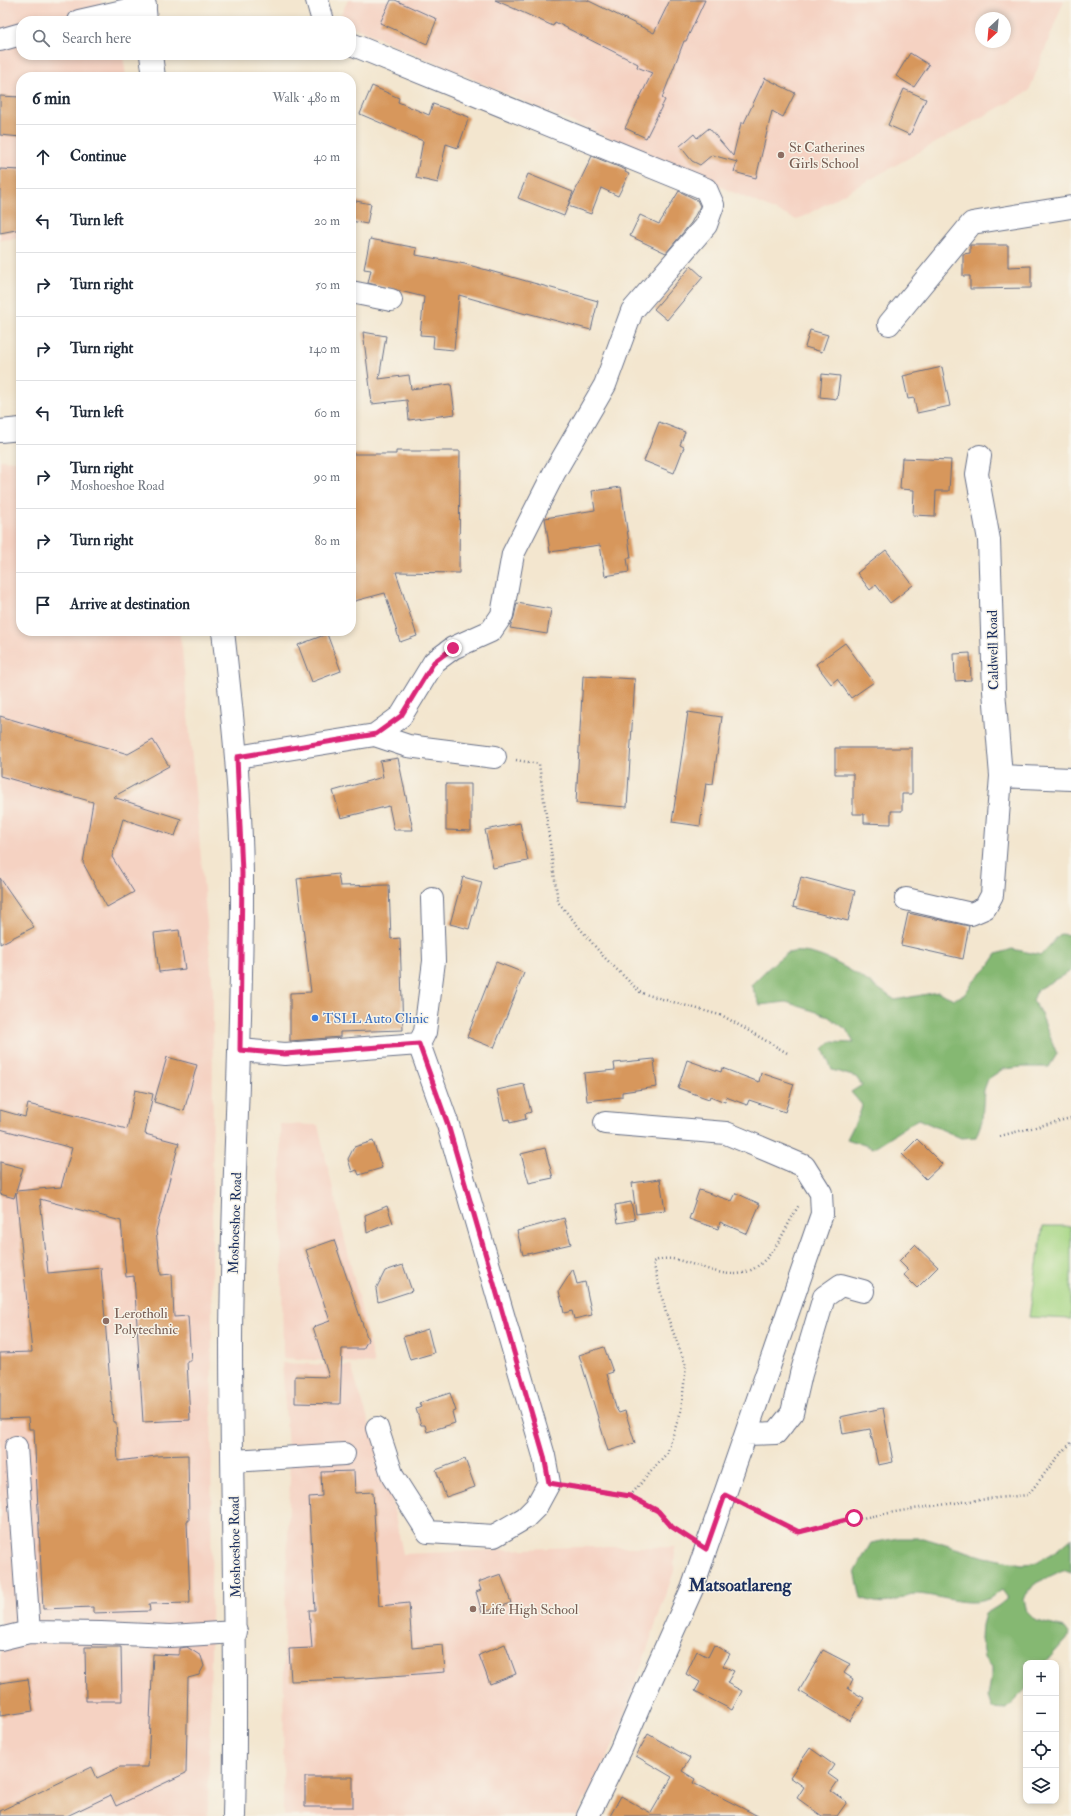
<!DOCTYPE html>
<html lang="en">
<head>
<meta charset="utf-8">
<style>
	body { margin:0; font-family:"IM FELL Double Pica",serif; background:#f6f6f7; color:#1f2937 }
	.controls { position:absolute; right:12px; bottom:12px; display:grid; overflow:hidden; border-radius:8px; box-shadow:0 2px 6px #0003 }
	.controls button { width:36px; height:36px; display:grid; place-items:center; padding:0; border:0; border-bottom:1px solid #e0e1e3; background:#fff; color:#1f2937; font:20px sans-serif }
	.compass { position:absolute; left:975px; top:12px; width:36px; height:36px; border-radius:50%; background:#fff; box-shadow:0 2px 6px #0003; rotate:206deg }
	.stop { position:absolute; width:12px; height:12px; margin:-9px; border:3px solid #db2777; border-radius:50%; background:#fff }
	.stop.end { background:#db2777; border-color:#fff; box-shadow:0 1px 4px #0008 }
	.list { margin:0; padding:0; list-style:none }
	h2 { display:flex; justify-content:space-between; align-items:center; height:52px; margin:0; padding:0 16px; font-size:17px }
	h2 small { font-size:13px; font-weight:400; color:#747a83 }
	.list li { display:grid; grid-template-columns:26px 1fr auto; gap:12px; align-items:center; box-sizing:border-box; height:64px; padding:0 16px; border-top:1px solid #e0e1e3 }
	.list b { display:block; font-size:15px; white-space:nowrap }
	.list p { margin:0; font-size:13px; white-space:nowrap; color:#747a83 }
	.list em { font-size:13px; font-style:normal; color:#747a83 }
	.icon { flex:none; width:22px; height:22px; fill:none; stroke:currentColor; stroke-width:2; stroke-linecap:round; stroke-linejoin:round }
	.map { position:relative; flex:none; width:1071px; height:1816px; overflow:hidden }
	.search { position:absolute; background:#fff; box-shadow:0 2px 6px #0003; left:16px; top:16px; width:340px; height:44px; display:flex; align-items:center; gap:10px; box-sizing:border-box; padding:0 14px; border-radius:16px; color:#747a83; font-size:15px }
	.panel { position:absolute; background:#fff; box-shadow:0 2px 6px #0003; left:16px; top:72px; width:340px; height:564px; border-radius:16px }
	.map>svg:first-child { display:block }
</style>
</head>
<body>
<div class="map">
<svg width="1071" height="1816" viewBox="0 0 1071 1816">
	<rect width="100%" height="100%" fill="#f7f3e8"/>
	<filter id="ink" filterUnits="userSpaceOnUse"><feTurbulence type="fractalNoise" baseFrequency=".025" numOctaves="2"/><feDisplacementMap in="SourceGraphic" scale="8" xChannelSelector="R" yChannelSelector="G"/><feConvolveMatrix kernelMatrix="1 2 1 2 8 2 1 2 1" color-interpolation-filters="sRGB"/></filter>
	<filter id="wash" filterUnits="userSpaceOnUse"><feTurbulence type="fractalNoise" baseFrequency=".012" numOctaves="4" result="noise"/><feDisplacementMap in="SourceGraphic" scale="16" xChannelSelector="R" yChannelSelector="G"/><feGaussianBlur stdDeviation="0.9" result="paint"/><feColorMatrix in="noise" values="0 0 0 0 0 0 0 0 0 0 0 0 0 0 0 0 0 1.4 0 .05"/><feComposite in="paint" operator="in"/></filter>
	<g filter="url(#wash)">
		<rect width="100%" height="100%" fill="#f3e6cf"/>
		<!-- built -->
		<path fill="#f5d2c2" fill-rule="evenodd" d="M 0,0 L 101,0 L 102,7 L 120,21 L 21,21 L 21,55 L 123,55 L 126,77 L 21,77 L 21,238 L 0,240 Z
			M 348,0 L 1064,0 L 1029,91 L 797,220 L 351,26 L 351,21 L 338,20 ZM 981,18 L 1005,18 L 1005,42 L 981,42 Z
			M 0,460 L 21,461 L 21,631 L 179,631 L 182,648 L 213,990 L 211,1652 L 208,1816 L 0,1816 Z
			M 280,1124 L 318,1125 L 374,1364 L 283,1358 Z
			M 282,1363 L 351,1366 L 389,1486 L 403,1554 L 573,1547 L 675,1547 L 674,1571 L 617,1737 L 577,1816 L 283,1816 L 284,1646 L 290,1477 Z"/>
		<!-- green -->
		<path fill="#a7d785" stroke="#618372" d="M 1043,1226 L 1071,1226 L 1071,1319 L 1029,1317 Z"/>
		<!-- forest -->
		<path fill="#85b872" stroke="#507468" d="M 1060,934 L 1071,935 L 1071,971 L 1038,989 L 1033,1000 L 1041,1014 L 1057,1054 L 1049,1067 L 1022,1067 L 1003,1069 L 988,1079 L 984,1090 L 982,1121 L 976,1137 L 961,1138 L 918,1119 L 873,1148 L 847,1139 L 859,1115 L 862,1105 L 851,1092 L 862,1085 L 856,1077 L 832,1070 L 823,1049 L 830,1042 L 854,1043 L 846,1029 L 826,1015 L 786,1002 L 760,1005 L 751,985 C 758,978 780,956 788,953 C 819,944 870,983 895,1000 L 938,992 L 954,999 L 964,995 L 974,981 L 988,967 L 997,954 L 1012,949 L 1041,955 Z
			M 898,1538 L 923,1538 L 985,1557 L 1022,1564 L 1035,1563 L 1057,1550 L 1071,1538 L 1071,1573 L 1063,1570 L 1036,1583 L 1024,1599 L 1027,1612 L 1036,1621 L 1065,1628 L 1070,1635 L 1045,1663 L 1026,1663 L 1026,1689 L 1006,1709 L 992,1708 L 988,1696 L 991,1679 L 991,1667 L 984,1658 L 981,1639 L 982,1625 L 985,1614 L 998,1606 L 1008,1598 L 1002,1590 C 998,1592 994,1597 989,1599 C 965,1608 938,1594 914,1594 C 909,1594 904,1597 899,1599 C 885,1605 875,1603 861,1598 L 855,1571 L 871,1543 Z"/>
		<g id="blocks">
			<!-- building -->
			<path fill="#d7975c" d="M 391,0 L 395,0 L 437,19 L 427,44 L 380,23 Z
				M 495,0 L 587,0 L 654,33 L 670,0 L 705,0 L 686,41 L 684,41 L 662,98 L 665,100 L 646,138 L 625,128 L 652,73 L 637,67 L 638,64 L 555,22 L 553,26 Z
				M 910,53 L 929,65 L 914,87 L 896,76 Z
				M 765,78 L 795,93 L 783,117 L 772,111 L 756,178 L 734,172 L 737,162 L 712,155 L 700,165 L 692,161 L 680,146 L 694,134 L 697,138 L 709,128 L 733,156 L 741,123 L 744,123 Z
				M 372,86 L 399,98 L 398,102 L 429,115 L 433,104 L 469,117 L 458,148 L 446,144 L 438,183 L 416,178 L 423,141 L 360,114 Z
				M 904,89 L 926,99 L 910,135 L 888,125 Z
				M 0,96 L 20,97 L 19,121 L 21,121 L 21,137 L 0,135 Z
				M 592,156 L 626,170 L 625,172 L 629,174 L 618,196 L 601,188 L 591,214 L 568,206 Z
				M 0,169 L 21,170 L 21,229 L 0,233 Z
				M 528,174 L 573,192 L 564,216 L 518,198 Z
				M 679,191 L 697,200 L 700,206 L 691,223 L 666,253 L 630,236 L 640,215 L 659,224 Z
				M 351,200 L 371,204 L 367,224 L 351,221 Z
				M 370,239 L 417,248 L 416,255 L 465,264 L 598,301 L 591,330 L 527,313 L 526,314 L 459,295 L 454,350 L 433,348 L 434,336 L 420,335 L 424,297 L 368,283 L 371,270 L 364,269 Z
				M 970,245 L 1008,245 L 1008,267 L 1031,266 L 1031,288 L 970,289 L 970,276 L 963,276 L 963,254 L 970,253 Z
				M 691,266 L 703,277 L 667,320 L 654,309 Z
				M 810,330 L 828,335 L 822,352 L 805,347 Z
				M 363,332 L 386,336 L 379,379 L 409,375 L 411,389 L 451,384 L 455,414 L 409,420 L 407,400 L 372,404 Z
				M 942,367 L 950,406 L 917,413 L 914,398 L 908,399 L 903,376 Z
				M 822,374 L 840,376 L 837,399 L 820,397 Z
				M 659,422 L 685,432 L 680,445 L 684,447 L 674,473 L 644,461 Z
				M 396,451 L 460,451 L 459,573 L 396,572 L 417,636 L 400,642 L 385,593 L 351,602 L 351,454 L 396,454 Z
				M 902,458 L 951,460 L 949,491 L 936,491 L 935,516 L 913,515 L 914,490 L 900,489 Z
				M 621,487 L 631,558 L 627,558 L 629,572 L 605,576 L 600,545 L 550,552 L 545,518 L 595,510 L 592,491 Z
				M 886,550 L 913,585 L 890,603 L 876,585 L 870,590 L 857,573 Z
				M 517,603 L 551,609 L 547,634 L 510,628 L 514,617 Z
				M 327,634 L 341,671 L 312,682 L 298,645 Z
				M 845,643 L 874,682 L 851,698 L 837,679 L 831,684 L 816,664 Z
				M 970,653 L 971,680 L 955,681 L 954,654 Z
				M 583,676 L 635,679 L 627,807 L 576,803 Z
				M 688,712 L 722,717 L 713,784 L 706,783 L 700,826 L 672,822 Z
				M 0,716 L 128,754 L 153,740 L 169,766 L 113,797 L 181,819 L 175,836 L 123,819 L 112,857 L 134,892 L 107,907 L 83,863 L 93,802 L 0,776 Z
				M 835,748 L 912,748 L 912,794 L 902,794 L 902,811 L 891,811 L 891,824 L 864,823 L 864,814 L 853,814 L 853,774 L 835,774 Z
				M 398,758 L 413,830 L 394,830 L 389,806 L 341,818 L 333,791 L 383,777 L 380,761 Z
				M 446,784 L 471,784 L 471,831 L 446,830 Z
				M 520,823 L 528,861 L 493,868 L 485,830 Z
				M 338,874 L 340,886 L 389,885 L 391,939 L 400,938 L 403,1030 L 340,1032 L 340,1037 L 290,1041 L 290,993 L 311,992 L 297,879 Z
				M 463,877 L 482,882 L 469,929 L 450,924 Z
				M 801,877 L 855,891 L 848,921 L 793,907 Z
				M 0,878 L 34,927 L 0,944 Z
				M 908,913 L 969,926 L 963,959 L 901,945 Z
				M 179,930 L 185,969 L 159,972 L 154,933 Z
				M 496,962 L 524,973 L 494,1048 L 467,1037 Z
				M 167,1057 L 197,1065 L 184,1111 L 154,1102 Z
				M 654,1059 L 657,1087 L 622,1092 L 622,1097 L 587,1101 L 584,1073 L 615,1070 L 614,1063 Z
				M 687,1060 L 721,1072 L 722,1068 L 759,1082 L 761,1073 L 794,1084 L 785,1112 L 749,1100 L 747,1105 L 726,1097 L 725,1102 L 710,1096 L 709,1099 L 678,1088 Z
				M 524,1084 L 531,1112 L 525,1114 L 526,1119 L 510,1123 L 509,1119 L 504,1120 L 497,1090 Z
				M 135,1090 L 153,1094 L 145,1134 L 179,1143 L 156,1231 L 161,1275 L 172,1274 L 174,1317 L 188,1316 L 191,1361 L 187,1361 L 190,1420 L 143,1422 L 134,1276 L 126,1277 L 121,1221 L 40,1199 L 48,1273 L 101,1268 L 113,1422 L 116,1422 L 118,1461 L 156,1456 L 188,1455 L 189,1521 L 187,1521 L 190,1603 L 149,1604 L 150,1611 L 93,1613 L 93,1607 L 43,1609 L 34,1429 L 29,1429 L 28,1418 L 0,1419 L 0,1353 L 32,1352 L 16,1192 L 14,1198 L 0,1194 L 0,1162 L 23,1168 L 16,1191 L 61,1187 L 72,1148 L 0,1129 L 0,1110 L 25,1117 L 28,1104 L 127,1129 Z
				M 917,1139 L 942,1164 L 926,1179 L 902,1154 Z
				M 373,1141 L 382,1168 L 359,1175 L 357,1170 L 352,1172 L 348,1159 L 354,1147 Z
				M 545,1148 L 553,1178 L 529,1183 L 521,1154 Z
				M 660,1179 L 665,1210 L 636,1214 L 632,1183 Z
				M 699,1190 L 732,1201 L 736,1193 L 760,1204 L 747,1234 L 720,1222 L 718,1229 L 689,1219 Z
				M 631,1202 L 635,1220 L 618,1223 L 615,1205 Z
				M 387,1206 L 393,1223 L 380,1227 L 367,1233 L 365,1215 Z
				M 564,1218 L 571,1244 L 523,1255 L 517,1231 Z
				M 334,1240 L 368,1340 L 363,1349 L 342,1349 L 340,1404 L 295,1403 L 295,1376 L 329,1377 L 313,1327 L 330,1321 L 306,1250 Z
				M 915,1245 L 938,1267 L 917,1288 L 904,1275 L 908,1270 L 899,1261 Z
				M 403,1265 L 412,1291 L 378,1302 L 376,1289 L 385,1271 Z
				M 573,1269 L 577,1284 L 585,1282 L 592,1315 L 574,1319 L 572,1311 L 564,1313 L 559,1291 Z
				M 428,1329 L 434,1353 L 410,1360 L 403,1337 Z
				M 604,1347 L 613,1372 L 607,1374 L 616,1408 L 619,1413 L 625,1411 L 635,1443 L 608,1451 L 579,1355 Z
				M 450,1393 L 456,1411 L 452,1412 L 455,1423 L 427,1432 L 425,1425 L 421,1425 L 416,1409 L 421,1407 L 419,1403 Z
				M 883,1408 L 893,1462 L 878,1465 L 870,1429 L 843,1434 L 840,1417 Z
				M 465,1459 L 475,1487 L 446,1497 L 436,1470 Z
				M 354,1471 L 355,1493 L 373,1492 L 379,1606 L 409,1603 L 412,1648 L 443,1645 L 445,1672 L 352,1679 L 291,1681 L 289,1649 L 312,1648 L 309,1610 L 315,1610 L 309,1497 L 322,1496 L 321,1472 Z
				M 501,1574 L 511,1603 L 482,1613 L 476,1592 L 481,1590 L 478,1582 Z
				M 505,1644 L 516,1674 L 490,1684 L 479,1655 Z
				M 714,1645 L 730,1654 L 723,1666 L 734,1671 L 727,1683 L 742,1691 L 732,1710 L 695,1691 L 700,1682 L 686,1674 L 697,1651 L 708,1657 Z
				M 85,1647 L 121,1647 L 122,1701 L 86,1701 Z
				M 187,1647 L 201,1656 L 204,1666 L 199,1675 L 188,1678 L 186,1773 L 116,1806 L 111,1795 L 67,1816 L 0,1816 L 0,1811 L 92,1767 L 97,1778 L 120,1767 L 148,1767 L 153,1654 L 179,1655 L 179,1648 Z
				M 823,1650 L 850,1664 L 844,1673 L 853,1679 L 848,1689 L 864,1698 L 850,1721 L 799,1691 Z
				M 28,1679 L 33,1711 L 0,1716 L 0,1683 Z
				M 648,1734 L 690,1758 L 682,1771 L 695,1779 L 693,1783 L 758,1816 L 610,1816 L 621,1796 L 651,1813 L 672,1777 L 636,1756 Z
				M 810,1748 L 834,1765 L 828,1774 L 838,1781 L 831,1791 L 847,1802 L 837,1816 L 822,1816 L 797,1798 L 804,1787 L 790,1777 Z
				M 305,1777 L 353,1777 L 353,1807 L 305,1807 Z"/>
		</g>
	</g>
	<g filter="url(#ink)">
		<use href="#blocks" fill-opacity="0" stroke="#676f86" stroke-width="1"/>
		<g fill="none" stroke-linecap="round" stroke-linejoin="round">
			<!-- minor casing -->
			<g stroke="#676f86" stroke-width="24">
				<path id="minor" d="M 317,0 L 323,21
					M 79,21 L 145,6
					M 0,40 L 21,34
					M 351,292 L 391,300
					M 889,324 L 972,223 L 1071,207
					M 0,431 L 21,429
					M 375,735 L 408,746 L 495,757
					M 237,757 L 375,735 L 401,716 L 434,662 L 453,648 L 491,631 L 502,615 L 513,554 L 554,473 L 605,385 L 632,311 L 706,225 L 713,205 L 706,189 L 351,44
					M 1001,776 L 1071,779
					M 906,899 L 971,914 L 985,908 L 992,895 L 1001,776 L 994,691 L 989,540 L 977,474 L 980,456
					M 240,1050 L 285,1054 L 419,1044
					M 377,1428 L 393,1477 L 428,1532 L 494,1536 L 525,1518 L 536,1507 L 549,1483 L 544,1456 L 448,1125 L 419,1044 L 425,1032 L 434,961 L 432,899
					M 746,1434 L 776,1433 L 792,1413 L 801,1374 L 824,1297 L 841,1285 L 863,1291
					M 16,1447 L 29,1632
					M 233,1461 L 344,1454
					M 0,1639 L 29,1632 L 101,1633 L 170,1636 L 236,1632
					M 588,1816 L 621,1749 L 642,1700 L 692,1589 L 822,1214 L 821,1193 L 804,1166 L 769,1151 L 726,1133 L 605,1123"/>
			</g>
			<!-- major casing -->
			<g stroke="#676f86" stroke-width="24">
				<path id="major" d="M 144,0 L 146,21
					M 151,55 L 154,77
					M 223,631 C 232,712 241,793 242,874 C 243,1029 232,1184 231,1339 C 231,1498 238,1657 234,1816"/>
			</g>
			<!-- path -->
			<path stroke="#676f86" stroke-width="2.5" stroke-dasharray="1 3" stroke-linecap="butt" d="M 516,760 L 539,764 L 558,902 L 603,956 L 641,993 L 723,1016 L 789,1054
				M 1000,1136 L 1071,1118
				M 569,1486 L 630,1496 L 658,1511 L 672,1527 L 687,1537
				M 630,1496 L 667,1453 L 681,1411 L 686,1366 L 666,1313 L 653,1262 C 666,1256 675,1259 688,1263 C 703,1267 720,1275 736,1274 C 770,1272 784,1229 799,1205
				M 744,1505 L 799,1532 C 876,1513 950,1502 1028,1495 L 1056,1459 L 1071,1443"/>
			<!-- minor -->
			<use href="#minor" stroke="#fff" stroke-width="22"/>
			<!-- major -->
			<use href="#major" stroke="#fff" stroke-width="22"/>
		</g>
	</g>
	<g fill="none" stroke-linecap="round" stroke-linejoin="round" filter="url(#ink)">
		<!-- route -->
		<path stroke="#db2777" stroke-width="5" d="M 453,648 L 434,662 L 401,716 L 376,734 L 237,757 L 242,873 L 240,1050 L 285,1054 L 419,1044 L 448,1125 L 544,1456 L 549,1483 L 630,1496 L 658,1511 L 672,1527 L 706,1549 L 725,1495 L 799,1532 L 854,1518"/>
	</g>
	<!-- markers -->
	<g fill="#8d6e63" stroke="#f7f3e8" stroke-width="1.5">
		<circle cx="781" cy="155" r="4"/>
		<circle cx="106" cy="1321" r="4"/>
		<circle cx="473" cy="1609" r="4"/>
	</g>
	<circle fill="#3f7fe0" stroke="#f7f3e8" stroke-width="1.5" cx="315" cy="1018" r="4"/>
	<g text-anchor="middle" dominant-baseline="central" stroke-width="3" stroke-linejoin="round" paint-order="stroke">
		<!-- education labels -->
		<g font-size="14" fill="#785e54" stroke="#f7f3e8" text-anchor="start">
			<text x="789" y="147">St Catherines<tspan x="789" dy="16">Girls School</tspan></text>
			<text x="114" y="1313">Lerotholi<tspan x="114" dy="16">Polytechnic</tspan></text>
			<text x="481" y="1609">Life High School</text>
		</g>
		<!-- street labels -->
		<g font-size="14" fill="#1b2f5e" stroke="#f7f3e8">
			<text transform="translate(993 650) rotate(-91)">Caldwell Road</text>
			<text transform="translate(235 1223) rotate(-88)">Moshoeshoe Road</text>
			<text transform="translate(235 1547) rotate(-91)">Moshoeshoe Road</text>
		</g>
		<!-- shop labels -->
		<g font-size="14" fill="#366cbe" stroke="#f7f3e8" text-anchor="start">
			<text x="323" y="1018">TSLL Auto Clinic</text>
		</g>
		<!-- district labels -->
		<g font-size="18" font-weight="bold" fill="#1b2f5e" stroke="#f7f3e8">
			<text x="740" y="1585">Matsoatlareng</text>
		</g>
	</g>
</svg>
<div class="controls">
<button>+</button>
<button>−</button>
<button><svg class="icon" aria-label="locate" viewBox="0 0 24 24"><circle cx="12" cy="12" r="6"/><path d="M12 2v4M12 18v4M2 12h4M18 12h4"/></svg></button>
<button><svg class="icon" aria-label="layers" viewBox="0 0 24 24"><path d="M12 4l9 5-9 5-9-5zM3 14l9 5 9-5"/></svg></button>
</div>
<svg class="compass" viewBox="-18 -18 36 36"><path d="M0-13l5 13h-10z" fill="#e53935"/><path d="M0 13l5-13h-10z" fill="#747a83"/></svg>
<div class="stop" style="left:854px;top:1518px"></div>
<div class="stop end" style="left:453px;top:648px"></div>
<div class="search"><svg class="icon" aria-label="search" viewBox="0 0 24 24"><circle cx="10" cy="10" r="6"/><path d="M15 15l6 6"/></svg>Search here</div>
<section class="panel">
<h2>6 min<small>Walk · 480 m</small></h2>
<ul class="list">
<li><svg class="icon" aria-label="ahead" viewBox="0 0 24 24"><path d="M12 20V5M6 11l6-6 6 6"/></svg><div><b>Continue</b></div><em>40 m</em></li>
<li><svg class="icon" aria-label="left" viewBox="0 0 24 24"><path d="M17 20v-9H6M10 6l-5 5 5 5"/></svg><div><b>Turn left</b></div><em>20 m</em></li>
<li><svg class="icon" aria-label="right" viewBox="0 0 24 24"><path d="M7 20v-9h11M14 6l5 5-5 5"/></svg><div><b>Turn right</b></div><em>50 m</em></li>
<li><svg class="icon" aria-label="right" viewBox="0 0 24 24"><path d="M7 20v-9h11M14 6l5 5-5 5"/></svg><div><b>Turn right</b></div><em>140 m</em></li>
<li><svg class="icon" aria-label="left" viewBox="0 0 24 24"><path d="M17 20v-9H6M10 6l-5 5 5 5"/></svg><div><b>Turn left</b></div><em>60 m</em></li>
<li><svg class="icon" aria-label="right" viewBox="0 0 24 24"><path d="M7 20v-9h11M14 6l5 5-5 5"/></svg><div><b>Turn right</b><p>Moshoeshoe Road</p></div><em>90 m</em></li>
<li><svg class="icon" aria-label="right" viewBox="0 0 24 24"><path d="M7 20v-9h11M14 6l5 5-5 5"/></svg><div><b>Turn right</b></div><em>80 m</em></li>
<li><svg class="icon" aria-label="arrive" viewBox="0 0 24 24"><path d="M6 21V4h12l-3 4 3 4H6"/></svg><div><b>Arrive at destination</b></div></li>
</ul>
</section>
</div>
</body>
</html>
